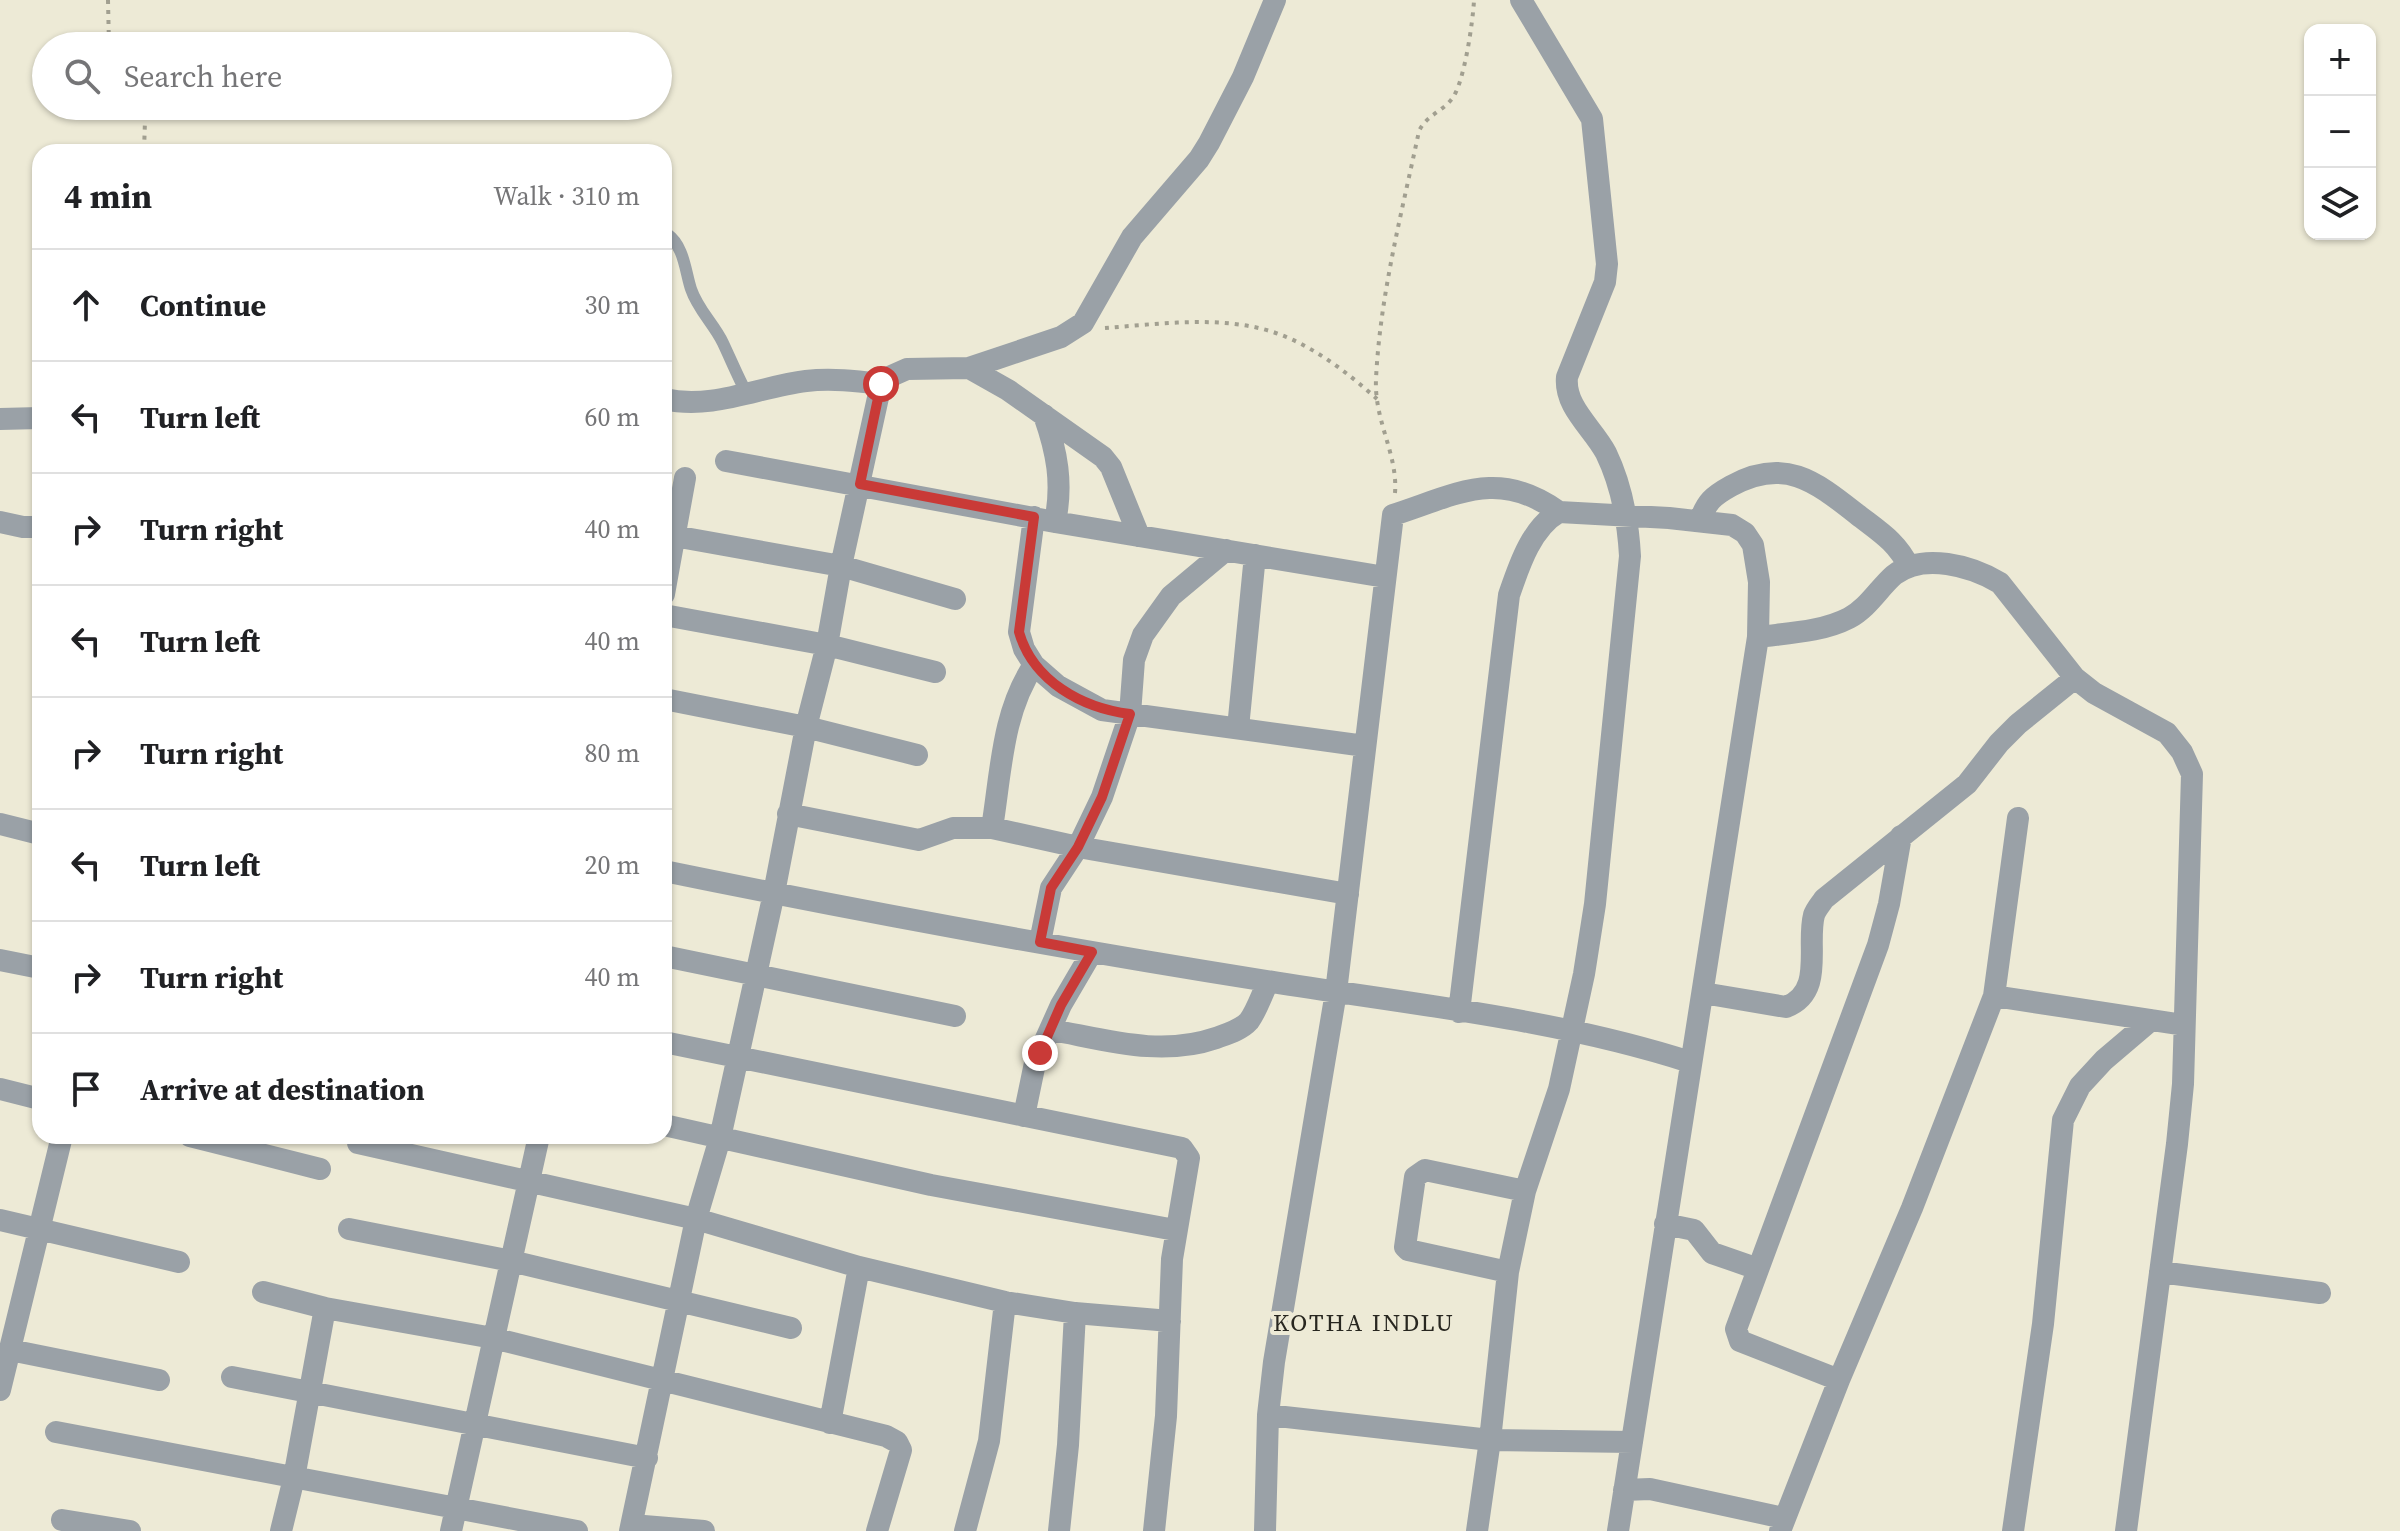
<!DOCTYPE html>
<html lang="en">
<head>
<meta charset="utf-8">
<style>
	body { margin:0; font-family:"Source Serif 4",serif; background:#f2f2f2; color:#202124 }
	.controls { position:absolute; right:24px; top:24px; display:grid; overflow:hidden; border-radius:16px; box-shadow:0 2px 6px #0004 }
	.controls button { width:72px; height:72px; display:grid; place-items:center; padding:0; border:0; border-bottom:2px solid #e0e0e0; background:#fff; color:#202124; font:40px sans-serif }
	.stop { position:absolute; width:24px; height:24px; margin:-18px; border:6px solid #c93a37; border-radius:50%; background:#fff }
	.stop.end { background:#c93a37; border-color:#fff; box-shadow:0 2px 8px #0008 }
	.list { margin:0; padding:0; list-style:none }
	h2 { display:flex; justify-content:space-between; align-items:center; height:104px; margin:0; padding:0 32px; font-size:34px }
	h2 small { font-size:26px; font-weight:400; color:#757577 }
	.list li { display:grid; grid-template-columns:52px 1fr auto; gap:24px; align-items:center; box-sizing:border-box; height:112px; padding:0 32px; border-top:2px solid #e0e0e0 }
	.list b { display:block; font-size:30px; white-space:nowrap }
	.list em { font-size:26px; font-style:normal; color:#757577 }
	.icon { flex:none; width:44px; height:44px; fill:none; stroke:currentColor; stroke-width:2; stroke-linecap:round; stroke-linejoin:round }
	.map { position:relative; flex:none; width:2400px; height:1531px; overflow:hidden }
	.search { position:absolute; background:#fff; box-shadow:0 2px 6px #0004; left:32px; top:32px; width:640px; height:88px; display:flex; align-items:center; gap:20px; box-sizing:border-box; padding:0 28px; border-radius:44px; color:#757577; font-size:30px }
	.panel { position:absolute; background:#fff; box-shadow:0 2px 6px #0004; left:32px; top:144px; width:640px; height:1000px; border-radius:24px }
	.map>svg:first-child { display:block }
</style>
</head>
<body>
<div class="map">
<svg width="2400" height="1531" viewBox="0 0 2400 1531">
	<rect width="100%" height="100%" fill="#edead6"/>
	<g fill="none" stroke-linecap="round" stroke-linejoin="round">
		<!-- path -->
		<path stroke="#a19f90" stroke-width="4" stroke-dasharray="4 6" stroke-linecap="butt" d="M 108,0 L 109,46
			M 142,106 L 145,120 L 144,152
			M 1105,328 C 1159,324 1221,315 1273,332 C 1312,345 1347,372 1377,399
			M 1395,493 C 1398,454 1374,421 1376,379 C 1380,295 1402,212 1419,131 C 1427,115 1440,113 1451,100 C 1464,86 1473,21 1474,0"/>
		<!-- service -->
		<path stroke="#9aa1a7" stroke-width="12" d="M 667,234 C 684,246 685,270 691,289 C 698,310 714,324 723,343 C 731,360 738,377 747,394"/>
		<!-- minor -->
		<path stroke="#9aa1a7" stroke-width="22" d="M 1521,0 L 1592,119 L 1607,264 L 1605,282 L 1567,377 C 1564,407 1593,428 1606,453 C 1622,486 1628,520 1630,556 L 1595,904 L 1584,974 L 1559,1089 L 1525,1191 L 1508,1272 L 1490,1440 L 1632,1442
			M 969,368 L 1008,390 L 1103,457 L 1111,467 L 1139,536
			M 664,399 C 713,410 758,387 806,381 C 831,378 856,381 881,384
			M 1044,415 C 1057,452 1063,483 1055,522
			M 0,419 L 40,418
			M 726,461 L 1055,522 L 1385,577
			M 1034,517 L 1019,632 L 1024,649 L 1034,665 L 1058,686 L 1102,710 L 1365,746
			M 1700,521 C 1706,502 1713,496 1731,486 C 1785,456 1816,482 1858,515 C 1880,532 1897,542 1909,567
			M 0,522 L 23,527 L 40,527
			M 674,536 L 841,566 L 955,599
			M 664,594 L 685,478
			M 664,615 L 827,645 L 935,672
			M 1758,637 C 1788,633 1822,632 1849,618 C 1868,608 1879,588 1894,575 C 1923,552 1972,566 2000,583 L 2075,678 L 2094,693 L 2167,733 L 2182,752 L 2192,774 L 2183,1084 L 2177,1144 L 2126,1531
			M 664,699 L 806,727 L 917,755
			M 1238,728 L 1255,555
			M 788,814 L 919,840 L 953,828 L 992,828 L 1078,847 L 1348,894
			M 0,824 L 40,834
			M 992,828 C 1001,773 1002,712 1034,665
			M 664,871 C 864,912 1065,949 1267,981 C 1408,1004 1553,1018 1690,1062
			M 1040,942 L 1051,888 L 1078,847 L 1102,797 L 1130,714 L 1134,660 L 1143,635 L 1171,596 L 1226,550
			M 664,956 L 955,1016
			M 0,960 L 40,968
			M 1703,993 L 1786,1007 C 1825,992 1806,945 1814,915 C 1816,909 1820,905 1824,899 L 1967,784 L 1999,743 L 2018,724 L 2075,678
			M 1994,996 L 2184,1025
			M 1459,1012 L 1509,595 C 1519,566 1531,528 1559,512 L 1669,518 L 1732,525 L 1745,533 L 1753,545 L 1759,582 L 1758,637 L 1618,1531
			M 1052,1030 C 1107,1040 1161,1057 1216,1038 C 1227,1034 1241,1030 1249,1021 C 1257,1010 1262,994 1268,982
			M 664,1042 L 1182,1148 L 1189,1158 L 1172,1259 L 1166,1416 L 1154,1531
			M 0,1089 L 40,1099
			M 1024,1116 L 1035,1063 L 1061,1005 L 1092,952
			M 664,1125 L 931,1185 L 1175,1230
			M 190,1136 L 320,1169
			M 358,1143 L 696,1219 L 859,1267 L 1005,1302 L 1075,1313 L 1170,1321
			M 0,1220 L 179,1262
			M 1665,1224 L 1694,1230 L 1712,1253 L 1758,1269
			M 349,1229 L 511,1261 L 791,1328
			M 1508,1272 L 1408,1250 L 1405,1247 L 1415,1177 L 1425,1170 L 1525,1191
			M 2160,1272 L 2320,1293
			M 263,1292 L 325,1308 L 493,1338 L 886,1436 L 897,1442 L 901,1450 L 877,1531
			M 10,1350 L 159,1380
			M 232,1377 L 647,1458
			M 1839,1380 L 1740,1341 L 1736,1329 L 1878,945 L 1889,904 L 1901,836
			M 0,1390 L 62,1136
			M 1268,1415 L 1490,1440 L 1477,1531
			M 830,1423 L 859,1267
			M 56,1432 L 577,1531
			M 1624,1490 L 1650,1489 L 1784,1518
			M 62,1520 L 130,1531
			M 632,1525 L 704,1531
			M 281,1531 L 294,1478 L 325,1308
			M 451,1531 L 539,1136
			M 630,1531 L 696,1219 L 720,1138 L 774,893 L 806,727 L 827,645 L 841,566 L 881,384 L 889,377 L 907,369 L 969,368 L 1061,337 L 1083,323 L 1132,237 L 1199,159 L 1209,143 L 1243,77 L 1275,0
			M 965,1531 L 989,1441 L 1005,1302
			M 1059,1531 L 1068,1445 L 1075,1313
			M 1265,1531 L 1268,1415 L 1274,1362 L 1336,992 L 1393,515 C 1458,494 1498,468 1559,512
			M 1780,1531 L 1839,1380 L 1912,1208 L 1994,996 L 2018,818
			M 2013,1531 L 2043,1324 L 2063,1120 L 2080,1086 L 2104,1060 L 2151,1020"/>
	</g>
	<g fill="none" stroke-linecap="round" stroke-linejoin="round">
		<!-- route -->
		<path stroke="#c93a37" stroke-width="10" d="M 881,384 L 860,484 L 1034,517 L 1019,632 C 1033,681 1082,708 1130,714 L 1102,797 L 1078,847 L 1051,888 L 1040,942 L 1092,952 L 1061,1005 L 1040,1053"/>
	</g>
	<g text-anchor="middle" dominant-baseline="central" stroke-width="8" stroke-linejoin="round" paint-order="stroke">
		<!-- neighbourhood labels -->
		<g font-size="24" letter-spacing="2" fill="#282720" stroke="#edead6">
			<text x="1364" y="1322">KOTHA INDLU</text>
		</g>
	</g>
</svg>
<div class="controls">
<button>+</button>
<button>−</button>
<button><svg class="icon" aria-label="layers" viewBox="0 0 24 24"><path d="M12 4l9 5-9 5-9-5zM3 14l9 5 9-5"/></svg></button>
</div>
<div class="stop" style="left:881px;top:384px"></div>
<div class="stop end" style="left:1040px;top:1053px"></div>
<div class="search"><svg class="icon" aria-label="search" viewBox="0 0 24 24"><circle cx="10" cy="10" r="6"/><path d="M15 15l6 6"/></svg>Search here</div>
<section class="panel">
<h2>4 min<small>Walk · 310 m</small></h2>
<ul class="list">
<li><svg class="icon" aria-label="ahead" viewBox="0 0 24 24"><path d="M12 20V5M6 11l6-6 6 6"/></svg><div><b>Continue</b></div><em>30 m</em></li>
<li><svg class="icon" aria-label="left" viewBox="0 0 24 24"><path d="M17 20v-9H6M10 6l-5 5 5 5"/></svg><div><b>Turn left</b></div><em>60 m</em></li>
<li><svg class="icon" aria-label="right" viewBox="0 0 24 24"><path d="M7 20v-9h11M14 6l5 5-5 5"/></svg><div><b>Turn right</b></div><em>40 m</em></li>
<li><svg class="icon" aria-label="left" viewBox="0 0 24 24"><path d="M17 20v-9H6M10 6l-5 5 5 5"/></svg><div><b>Turn left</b></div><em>40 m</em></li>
<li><svg class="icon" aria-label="right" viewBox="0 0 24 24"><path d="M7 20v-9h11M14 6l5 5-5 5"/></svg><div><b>Turn right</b></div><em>80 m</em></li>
<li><svg class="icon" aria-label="left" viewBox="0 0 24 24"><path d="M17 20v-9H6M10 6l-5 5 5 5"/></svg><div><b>Turn left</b></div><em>20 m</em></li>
<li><svg class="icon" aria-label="right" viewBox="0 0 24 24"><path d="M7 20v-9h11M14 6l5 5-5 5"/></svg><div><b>Turn right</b></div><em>40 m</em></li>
<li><svg class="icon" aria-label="arrive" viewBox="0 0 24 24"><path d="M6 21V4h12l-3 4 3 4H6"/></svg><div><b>Arrive at destination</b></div></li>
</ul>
</section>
</div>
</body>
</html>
